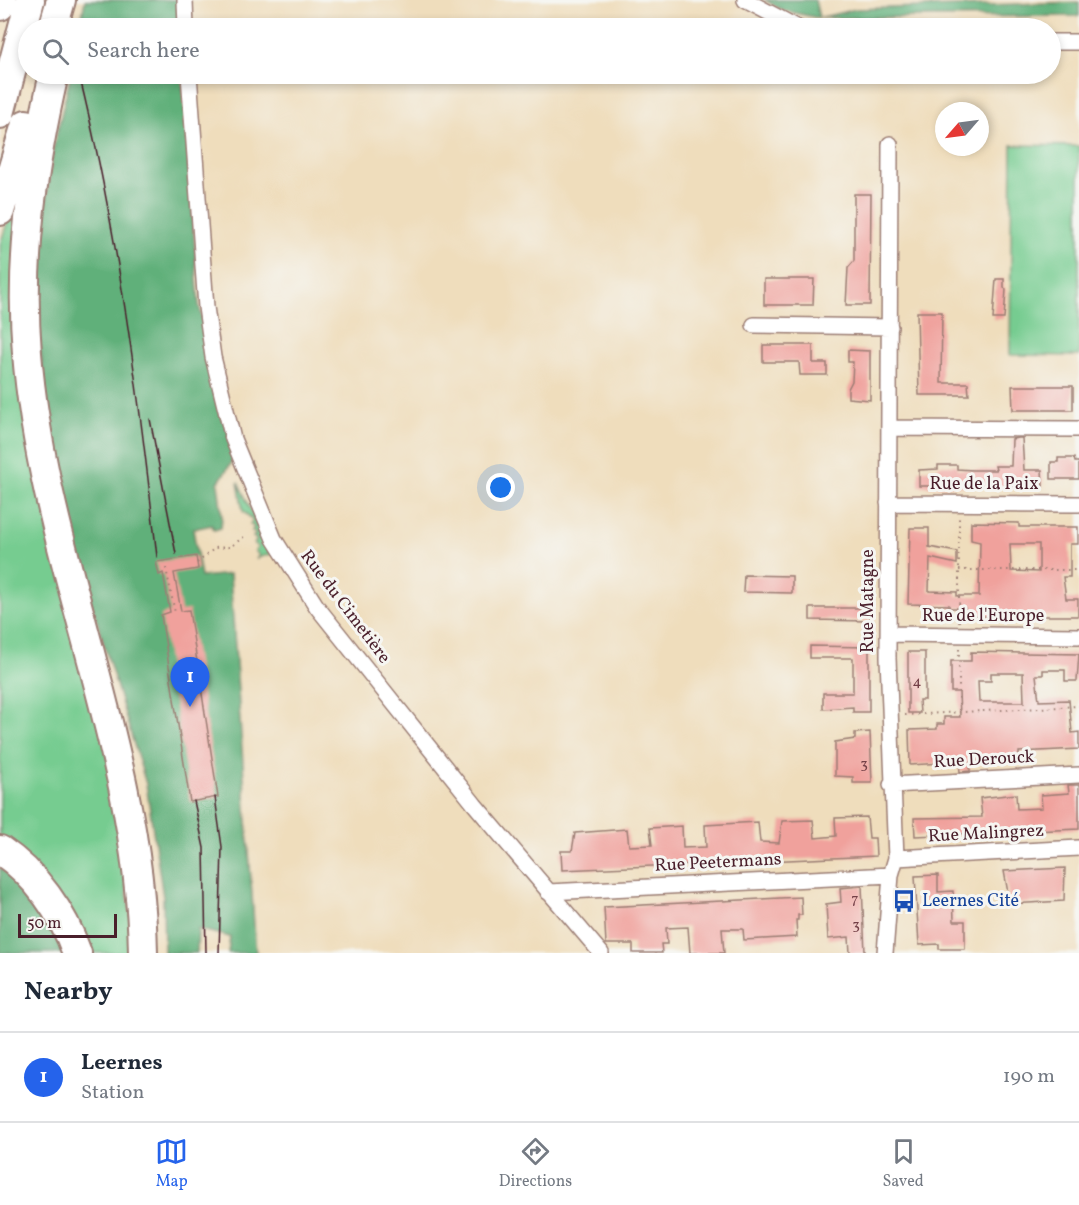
<!DOCTYPE html>
<html lang="en">
<head>
<meta charset="utf-8">
<style>
	body { margin:0; font-family:Vollkorn,serif; background:#f6f6f7; color:#1f2937 }
	.compass { position:absolute; left:935px; top:102px; width:54px; height:54px; border-radius:50%; background:#fff; box-shadow:0 3px 9px #0003; rotate:242deg }
	.scale { position:absolute; left:18px; bottom:15px; width:99px; box-sizing:border-box; padding-left:6px; border:3px solid #4a1f2b; border-top:0; font-size:16px; line-height:21px; white-space:nowrap; color:#4a1f2b; -webkit-text-stroke:4px #f6f6f2; paint-order:stroke }
	.you { position:absolute; left:501px; top:488px; width:21px; height:21px; margin:-15px; border:4px solid #fff; border-radius:50%; background:#1a73e8; box-shadow:0 0 0 9px #1a73e833 }
	.badge { display:grid; place-items:center; width:39px; height:39px; border-radius:50%; background:#2563eb; color:#fff; font-size:20px; font-weight:700 }
	.pin { position:absolute; translate:-50% -50px; filter:drop-shadow(0 2px 3px #0008) }
	.pin::after { content:''; position:absolute; top:32px; width:21px; height:18px; background:inherit; clip-path:polygon(0 0,100% 0,50% 100%) }
	.list { margin:0; padding:0; list-style:none }
	h2 { display:flex; justify-content:space-between; align-items:center; height:78px; margin:0; padding:0 24px; font-size:26px }
	h2 small { font-size:20px; font-weight:400; color:#747a83 }
	.list li { display:grid; grid-template-columns:39px 1fr auto; gap:18px; align-items:center; box-sizing:border-box; height:90px; padding:0 24px; border-top:2px solid #e0e1e3 }
	.list b { display:block; font-size:22px; white-space:nowrap }
	.list p { margin:0; font-size:20px; white-space:nowrap; color:#747a83 }
	.list em { font-size:20px; font-style:normal; color:#747a83 }
	.icon { flex:none; width:33px; height:33px; fill:none; stroke:currentColor; stroke-width:2; stroke-linecap:round; stroke-linejoin:round }
	.map { position:relative; flex:none; width:1079px; height:953px; overflow:hidden }
	.search { position:absolute; background:#fff; box-shadow:0 3px 9px #0003; left:18px; right:18px; top:18px; height:66px; display:flex; align-items:center; gap:15px; box-sizing:border-box; padding:0 21px; border-radius:33px; color:#747a83; font-size:22px }
	.sheet { height:168px; background:#fff }
	nav { display:flex; justify-content:space-around; align-items:center; box-sizing:border-box; height:84px; border-top:2px solid #e0e1e3; background:#fff; font-size:16px; color:#747a83 }
	nav a { display:grid; justify-items:center; gap:3px }
	nav .on { color:#2563eb }
	.map>svg:first-child { display:block }
</style>
</head>
<body>
<div class="map">
<svg width="1079" height="953" viewBox="0 0 1079 953">
	<rect width="100%" height="100%" fill="#f6f6f2"/>
	<filter id="ink" filterUnits="userSpaceOnUse"><feTurbulence type="fractalNoise" baseFrequency=".0167" numOctaves="2"/><feDisplacementMap in="SourceGraphic" scale="12" xChannelSelector="R" yChannelSelector="G"/><feConvolveMatrix kernelMatrix="1 2 1 2 8 2 1 2 1" color-interpolation-filters="sRGB"/></filter>
	<filter id="wash" filterUnits="userSpaceOnUse"><feTurbulence type="fractalNoise" baseFrequency=".008" numOctaves="4" result="noise"/><feDisplacementMap in="SourceGraphic" scale="24" xChannelSelector="R" yChannelSelector="G"/><feGaussianBlur stdDeviation="1.35" result="paint"/><feColorMatrix in="noise" values="0 0 0 0 0 0 0 0 0 0 0 0 0 0 0 0 0 1.4 0 .05"/><feComposite in="paint" operator="in"/></filter>
	<g filter="url(#wash)">
		<rect width="100%" height="100%" fill="#efddbc"/>
		<!-- green -->
		<path fill="#76cc90" stroke="#60765e" stroke-width="1.5" d="M 1012,145 L 1079,146 L 1079,356 L 1010,355 Z
			M 23,175 L 136,953 L 82,953 L 0,844 L 0,244 Z
			M 238,482 L 271,554 L 257,558 L 259,555 L 255,551 L 258,547 L 254,544 L 257,540 L 253,537 L 256,534 L 252,531 L 254,527 L 250,524 L 253,520 L 243,511 Z"/>
		<!-- forest -->
		<path fill="#60b07a" stroke="#556852" stroke-width="1.5" d="M 85,0 L 178,0 L 180,28 L 80,28 Z
			M 765,0 L 815,0 L 819,18 L 856,9 L 1079,2 L 1079,16 L 818,18 L 782,10 Z
			M 71,74 L 182,74 L 199,305 L 233,455 L 232,462 L 218,483 L 222,516 L 221,528 L 214,530 L 212,525 L 193,529 L 201,577 L 230,574 L 256,953 L 228,953 L 230,937 L 198,929 L 197,953 L 164,953 L 163,897 L 146,784 L 88,592 L 55,470 L 34,294 L 53,149 Z
			M 0,867 C 25,892 51,919 64,953 L 0,953 Z"/>
		<g id="blocks">
			<!-- building -->
			<path fill="#f0a19c" fill-rule="evenodd" d="M 854,194 L 871,194 L 870,305 L 846,305 L 848,268 L 854,261 Z
				M 764,279 L 814,279 L 813,305 L 764,305 Z
				M 996,279 L 1004,279 L 1004,288 L 1006,289 L 1004,319 L 993,319 Z
				M 917,312 L 942,312 L 941,383 L 968,383 L 969,395 L 919,395 Z
				M 763,345 L 813,345 L 813,363 L 827,363 L 827,375 L 800,375 L 799,362 L 763,362 Z
				M 848,350 L 870,351 L 870,400 L 848,398 L 848,389 L 852,381 L 853,362 L 848,362 Z
				M 1012,386 L 1073,386 L 1073,410 L 1013,410 Z
				M 1019,438 L 1022,438 L 1024,470 L 1042,470 L 1043,486 L 919,486 L 919,470 L 938,469 L 938,465 L 957,465 L 957,469 L 973,470 L 996,470 L 995,466 L 1011,466 L 1012,439 Z
				M 1058,458 L 1074,458 L 1075,462 L 1079,462 L 1079,479 L 1051,479 L 1051,462 L 1058,462 Z
				M 971,522 L 1019,523 L 1019,527 L 1078,527 L 1078,544 L 1070,544 L 1070,577 L 1063,577 L 1066,599 L 1078,599 L 1078,616 L 971,616 L 965,615 L 965,608 L 949,608 L 949,605 L 908,604 L 910,528 L 929,528 L 929,547 L 957,552 L 957,564 L 930,558 L 929,591 L 957,592 L 957,596 L 979,596 L 980,542 L 971,540 ZM 1010,544 L 1039,544 L 1039,572 L 1011,571 Z
				M 196,556 L 198,569 L 174,573 L 181,611 L 189,610 L 218,797 L 190,802 L 161,615 L 170,612 L 163,573 L 159,575 L 156,562 Z
				M 744,575 L 792,576 L 792,593 L 743,592 Z
				M 810,608 L 870,608 L 870,621 L 810,620 Z
				M 810,646 L 869,647 L 869,712 L 853,712 L 853,707 L 823,709 L 823,693 L 853,693 L 853,658 L 810,658 Z
				M 908,652 L 925,652 L 925,700 L 919,700 L 920,713 L 908,713 Z
				M 971,652 L 1079,654 L 1077,681 L 1065,681 L 1065,670 L 1043,670 L 1043,675 L 1036,675 L 1039,701 L 1069,700 L 1072,733 L 1079,732 L 1079,749 L 1019,752 L 1019,759 L 970,762 L 970,771 L 960,772 L 959,762 L 910,765 L 909,730 L 937,729 L 937,724 L 944,724 L 944,717 L 960,717 L 959,692 L 951,692 L 951,661 L 971,661 ZM 991,673 L 1023,673 L 1024,702 L 979,702 L 978,681 L 991,681 Z
				M 870,732 L 872,783 L 853,783 L 853,777 L 835,776 L 835,742 L 855,739 L 855,733 Z
				M 1068,785 L 1079,785 L 1079,829 L 915,836 L 914,818 L 982,817 L 980,798 L 1016,794 L 1017,809 L 1042,808 L 1041,795 L 1069,793 Z
				M 867,817 L 869,838 L 875,838 L 876,856 L 562,870 L 561,851 L 572,851 L 575,833 L 627,829 L 629,846 L 652,845 L 650,828 L 682,826 L 683,848 L 706,847 L 705,825 L 758,822 L 760,842 L 779,843 L 782,821 L 813,820 L 815,838 L 836,836 L 835,818 Z
				M 1065,868 L 1064,901 L 1010,904 L 1004,871 Z
				M 938,875 L 938,892 L 953,891 L 954,921 L 965,921 L 965,949 L 939,949 L 939,944 L 919,945 L 915,876 Z
				M 862,886 L 865,953 L 850,953 L 849,937 L 828,939 L 826,904 L 841,902 L 840,888 Z
				M 801,897 L 802,915 L 798,915 L 798,920 L 796,920 L 797,937 L 744,940 L 743,929 L 722,929 L 724,953 L 690,953 L 688,927 L 666,928 L 667,944 L 661,944 L 662,953 L 633,953 L 633,944 L 606,944 L 604,907 Z"/>
		</g>
	</g>
	<g filter="url(#ink)">
		<use href="#blocks" fill-opacity="0" stroke="#9c7e74" stroke-width="1.5"/>
		<g fill="none" stroke-linecap="round" stroke-linejoin="round">
			<!-- minor casing -->
			<g stroke="#9c7e74" stroke-width="18">
				<path id="minor" d="M 185,0 L 186,28
					M 745,0 L 798,28
					M 1050,42 L 1079,42
					M 189,74 L 206,307 L 213,357 L 233,439 L 274,539 L 317,607 L 475,805 L 601,953
					M 754,325 L 890,327
					M 889,428 L 1079,429
					M 888,503 L 1079,504
					M 888,634 L 1079,636
					M 891,785 L 1079,775
					M 896,858 L 1079,848
					M 548,892 L 891,875
					M 885,953 L 891,875 L 896,858 L 888,658 L 890,144"/>
			</g>
			<!-- motorway casing -->
			<g stroke="#9c7e74" stroke-width="32">
				<path id="motorway" d="M 0,6 L 2,0
					M 53,28 L 61,0
					M 54,74 C 33,165 19,258 27,353 C 43,557 140,747 143,953
					M 0,114 L 30,0
					M 0,211 L 26,124
					M 0,850 C 36,874 63,913 77,953"/>
			</g>
			<!-- path -->
			<path stroke="#9c7e74" stroke-width="2" stroke-dasharray="1.5 4.5" stroke-linecap="butt" d="M 197,563 L 215,548 L 230,547 L 245,536
				M 166,568 L 175,613
				M 959,570 L 1079,570
				M 959,622 L 959,517
				M 959,649 L 959,712
				M 905,715 L 1079,706"/>
			<!-- minor -->
			<use href="#minor" stroke="#fff" stroke-width="15"/>
			<!-- motorway -->
			<use href="#motorway" stroke="#fff" stroke-width="28"/>
			<!-- tram -->
			<path stroke="#4a1f2b" stroke-width="1.5" d="M 79,74 C 118,232 139,395 157,557
				M 150,419 L 176,554
				M 215,797 L 222,847 L 219,953
				M 194,801 L 204,848 L 206,953"/>
		</g>
	</g>
	<!-- icons -->
	<defs>
		<g id="bus-bare" transform="scale(1.8)"><path d="M-5-6H5V4H4V6H2V4H-2V6H-4V4H-5ZM-3.5-4V0h7V-4ZM-3.5 1.2v1.5H-2V1.2ZM2 1.2v1.5H3.5V1.2Z" fill="#1a4fb4" stroke="#f6f6f2" stroke-width="2.5" paint-order="stroke"/></g>
	</defs>
	<g fill-rule="evenodd">
		<use href="#bus-bare" x="904" y="901"/>
	</g>
	<g text-anchor="middle" dominant-baseline="central" stroke-width="6" stroke-linejoin="round" paint-order="stroke">
		<!-- number labels -->
		<g font-size="15" fill="#744047">
			<text x="917" y="682">4</text>
			<text x="864" y="764">3</text>
			<text x="855" y="899">7</text>
			<text x="856" y="925">3</text>
		</g>
		<!-- street labels -->
		<g font-size="18" fill="#4a1f2b" stroke="#f6f6f2">
			<text x="984" y="484">Rue de la Paix</text>
			<text transform="translate(868 601) rotate(-90)">Rue Matagne</text>
			<text transform="translate(345 607) rotate(53)">Rue du Cimetière</text>
			<text x="983" y="616">Rue de l'Europe</text>
			<text transform="translate(984 760) rotate(-3)">Rue Derouck</text>
			<text transform="translate(986 834) rotate(-3)">Rue Malingrez</text>
			<text transform="translate(718 863) rotate(-3)">Rue Peetermans</text>
		</g>
		<!-- transit labels -->
		<g font-size="18" fill="#164399" stroke="#f6f6f2" text-anchor="start">
			<text x="922" y="901">Leernes Cité</text>
		</g>
	</g>
</svg>
<svg class="compass" viewBox="-18 -18 36 36"><path d="M0-13l5 13h-10z" fill="#e53935"/><path d="M0 13l5-13h-10z" fill="#747a83"/></svg>
<div class="scale">50 m</div>
<div class="you"></div>
<div class="pin badge" style="left:190px;top:707px">1</div>
<div class="search"><svg class="icon" aria-label="search" viewBox="0 0 24 24"><circle cx="10" cy="10" r="6"/><path d="M15 15l6 6"/></svg>Search here</div>
</div>
<section class="sheet">
<h2>Nearby<small></small></h2>
<ul class="list">
<li><span class="badge">1</span><div><b>Leernes</b><p>Station</p></div><em>190 m</em></li>
</ul>
</section>
<nav>
<a class="on"><svg class="icon" aria-label="map" viewBox="0 0 24 24"><path d="M3 6l6-2 6 2 6-2v14l-6 2-6-2-6 2zM9 4v14M15 6v14"/></svg>Map</a>
<a><svg class="icon" aria-label="directions" viewBox="0 0 24 24"><path d="M12 3l9 9-9 9-9-9zM9 14v-3h6M13 9l2 2-2 2"/></svg>Directions</a>
<a><svg class="icon" aria-label="saved" viewBox="0 0 24 24"><path d="M7 4h10v16l-5-4-5 4z"/></svg>Saved</a>
</nav>
</body>
</html>
